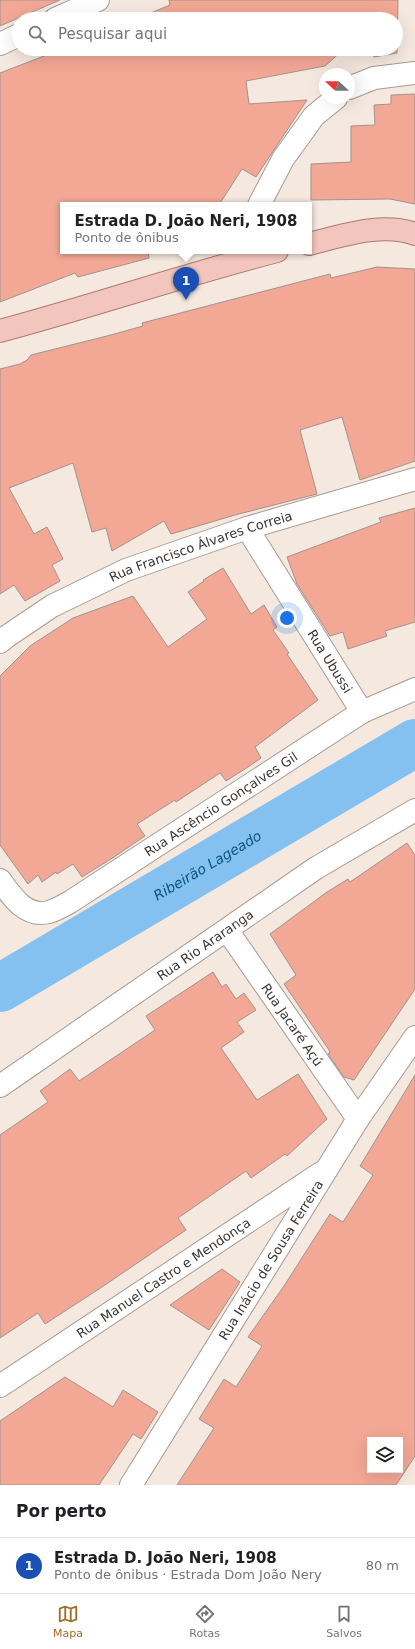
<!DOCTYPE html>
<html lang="pt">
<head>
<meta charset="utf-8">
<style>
	body { margin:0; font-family:"DejaVu Sans",sans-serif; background:#f2f2f2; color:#202124 }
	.controls { position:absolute; right:12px; bottom:12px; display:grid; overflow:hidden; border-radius:0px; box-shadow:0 4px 16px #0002 }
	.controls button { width:36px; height:36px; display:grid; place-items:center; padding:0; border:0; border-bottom:1px solid #e0e0e0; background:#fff; color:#202124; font:20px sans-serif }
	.compass { position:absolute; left:319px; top:68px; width:36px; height:36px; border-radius:50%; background:#fff; box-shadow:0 4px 16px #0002; rotate:291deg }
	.you { position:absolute; left:287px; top:618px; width:14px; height:14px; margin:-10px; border:3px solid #fff; border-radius:50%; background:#1a73e8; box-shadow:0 0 0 6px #1a73e833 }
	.badge { display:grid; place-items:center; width:26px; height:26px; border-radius:50%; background:#a26c27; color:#fff; font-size:13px; font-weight:700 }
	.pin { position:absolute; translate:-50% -33px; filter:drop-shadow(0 1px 2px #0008) }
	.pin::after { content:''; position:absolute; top:21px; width:14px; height:12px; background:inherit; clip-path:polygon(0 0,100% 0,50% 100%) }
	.popup { position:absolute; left:60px; top:202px; width:252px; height:52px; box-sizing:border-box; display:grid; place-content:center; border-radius:0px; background:#fff; filter:drop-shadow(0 1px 3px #0005); font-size:13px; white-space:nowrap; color:#757577 }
	.popup b { font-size:15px; color:#202124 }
	.popup::after { content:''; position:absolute; left:50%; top:100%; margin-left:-8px; border:8px solid transparent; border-top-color:#fff }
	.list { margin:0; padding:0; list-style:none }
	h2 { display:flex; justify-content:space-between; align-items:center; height:52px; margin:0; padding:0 16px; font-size:17px }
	h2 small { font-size:13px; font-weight:400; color:#757577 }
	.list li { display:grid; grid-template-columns:26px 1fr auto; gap:12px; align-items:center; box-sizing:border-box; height:56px; padding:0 16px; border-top:1px solid #e0e0e0 }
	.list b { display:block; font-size:15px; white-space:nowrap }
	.list p { margin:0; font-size:13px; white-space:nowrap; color:#757577 }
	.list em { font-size:13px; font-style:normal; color:#757577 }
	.icon { flex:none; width:22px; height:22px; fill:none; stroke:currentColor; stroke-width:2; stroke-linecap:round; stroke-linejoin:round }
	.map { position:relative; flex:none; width:415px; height:1485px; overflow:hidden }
	.search { position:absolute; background:#fff; box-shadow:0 4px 16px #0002; left:12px; right:12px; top:12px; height:44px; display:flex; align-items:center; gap:10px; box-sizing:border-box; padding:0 14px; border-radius:22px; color:#757577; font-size:15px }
	.sheet { height:108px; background:#fff }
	nav { display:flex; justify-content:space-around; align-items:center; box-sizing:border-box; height:56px; border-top:1px solid #e0e0e0; background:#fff; font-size:11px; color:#757577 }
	nav a { display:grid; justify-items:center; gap:2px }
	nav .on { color:#a26c27 }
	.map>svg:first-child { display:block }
</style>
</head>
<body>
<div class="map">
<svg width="415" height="1485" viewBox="0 0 415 1485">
	<rect width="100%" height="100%" fill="#f4e8df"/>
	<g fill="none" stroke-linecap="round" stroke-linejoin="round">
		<!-- river -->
		<path stroke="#84c1f1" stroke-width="48" id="s1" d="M 0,988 L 415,743"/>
	</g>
	<!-- building -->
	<path fill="#f3a795" stroke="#a1938f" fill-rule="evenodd" d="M 0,0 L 60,0 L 0,26 Z
		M 169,0 L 398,0 L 397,53 L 374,57 L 372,49 L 396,49 L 396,19 L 136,19 L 170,5 Z
		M 62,49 L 344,49 L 325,66 L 246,81 L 249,104 L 307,100 L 256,177 L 242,169 L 219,205 L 63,205 L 63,251 L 148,251 L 149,258 L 78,277 L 75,273 L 0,302 L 0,73 Z
		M 415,94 L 415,204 L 390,199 L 311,200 L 311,164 L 351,162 L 351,126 L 375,125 L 374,105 L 391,104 L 391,95 Z
		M 377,267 L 415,269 L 415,461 L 360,480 L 342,417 L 300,430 L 317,494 L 235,515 L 171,534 L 164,521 L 112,551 L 106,528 L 92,532 L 73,463 L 9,488 L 34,534 L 47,527 L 63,559 L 52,565 L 60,581 L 25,601 L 14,585 L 0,594 L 0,369 L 20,364 L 27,360 L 31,355 L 107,336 L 143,326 L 142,323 L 330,274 L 331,278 Z
		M 415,508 L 415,622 L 385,631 L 387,636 L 348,649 L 343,632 L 330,636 L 297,584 L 287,557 L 381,522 L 379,518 Z
		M 223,568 L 251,614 L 264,605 L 277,627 L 273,630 L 289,653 L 287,654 L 318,700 L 255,747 L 261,758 L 251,765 L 226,781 L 220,773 L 176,802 L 175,800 L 137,824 L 145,836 L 114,857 L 82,877 L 73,864 L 57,874 L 56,872 L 42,882 L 38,875 L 28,884 L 0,845 L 0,676 L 30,646 L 73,618 L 133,596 L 168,647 L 207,619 L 188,592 L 204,581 L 203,580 Z
		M 407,843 L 415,855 L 415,989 L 354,1080 L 344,1077 L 328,1054 L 330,1053 L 329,1050 L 284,984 L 296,975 L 270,934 L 327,892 L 348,879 L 350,882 Z
		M 213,972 L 222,987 L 226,984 L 236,999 L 244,993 L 256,1010 L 237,1022 L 244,1032 L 221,1048 L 257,1100 L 298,1074 L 327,1119 L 287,1156 L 285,1154 L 251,1178 L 246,1171 L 178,1218 L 186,1230 L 102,1287 L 45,1324 L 38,1313 L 0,1338 L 0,1135 L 48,1102 L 40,1091 L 70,1069 L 79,1081 L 155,1030 L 146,1016 Z
		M 415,1075 L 415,1456 L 396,1485 L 177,1485 L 214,1428 L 199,1419 L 224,1379 L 236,1387 L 262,1346 L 248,1337 L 284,1286 L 330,1214 L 343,1222 L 373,1175 L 360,1166 ZM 370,1440 L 400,1440 L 400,1470 L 370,1470 Z
		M 222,1269 L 240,1282 L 209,1330 L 170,1305 Z
		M 65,1377 L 113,1407 L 123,1390 L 158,1412 L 141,1439 L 133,1434 L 99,1485 L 0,1485 L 0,1421 Z"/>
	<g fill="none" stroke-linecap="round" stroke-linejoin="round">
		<!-- street casing -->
		<g stroke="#a69b92" stroke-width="24">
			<g id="street">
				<path d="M 55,19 L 98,0"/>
				<path d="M 0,44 L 19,35"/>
				<path d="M 349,88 L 374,78 L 415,73"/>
				<path d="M 259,205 L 283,159 L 314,116 L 336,98"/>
				<path id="s2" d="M 247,528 L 362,712"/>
				<path id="s3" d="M 0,642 L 6,637 L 52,606 L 126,570 L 247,528 L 415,479"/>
				<path id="s4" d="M 0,880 C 12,897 26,918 49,912 C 56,910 63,906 70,902 L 362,712 L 415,689"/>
				<path id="s5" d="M 227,930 L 358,1119"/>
				<path id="s6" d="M 0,1086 L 316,868 L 415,810"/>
				<path id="s7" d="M 0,1386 L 321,1173"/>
				<path id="s8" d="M 131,1485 L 358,1119 L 415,1037"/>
			</g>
		</g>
		<!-- primary casing -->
		<g stroke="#ac7a70" stroke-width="24">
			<path id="primary" d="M 309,244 C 341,236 382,222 415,234
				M 0,331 C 93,306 184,275 277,251"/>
		</g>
		<!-- street -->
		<use href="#street" stroke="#fff" stroke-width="22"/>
		<!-- primary -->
		<use href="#primary" stroke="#f2c5bd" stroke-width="22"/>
	</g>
	<g text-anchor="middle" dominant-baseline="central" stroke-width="3.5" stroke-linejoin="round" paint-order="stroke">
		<!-- street labels -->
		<g font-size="13" fill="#3b3633" stroke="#fef6f1">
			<text stroke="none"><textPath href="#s3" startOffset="224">Rua Francisco Álvares Correia</textPath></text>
			<text stroke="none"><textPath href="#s2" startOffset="157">Rua Ubussi</textPath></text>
			<text stroke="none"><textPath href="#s4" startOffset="266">Rua Ascêncio Gonçalves Gil</textPath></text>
			<text stroke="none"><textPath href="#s6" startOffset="249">Rua Rio Araranga</textPath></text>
			<text stroke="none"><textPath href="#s5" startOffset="115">Rua Jacaré Açú</textPath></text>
			<text stroke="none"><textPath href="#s8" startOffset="265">Rua Inácio de Sousa Ferreira</textPath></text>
			<text stroke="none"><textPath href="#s7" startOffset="196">Rua Manuel Castro e Mendonça</textPath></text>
		</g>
		<!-- water labels -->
		<g font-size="14" font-style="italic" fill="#0a5380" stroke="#fef6f1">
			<text stroke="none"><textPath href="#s1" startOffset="241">Ribeirão Lageado</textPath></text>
		</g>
	</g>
</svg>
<div class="controls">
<button><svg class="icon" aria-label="layers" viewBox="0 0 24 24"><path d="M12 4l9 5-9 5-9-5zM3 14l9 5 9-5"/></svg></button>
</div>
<svg class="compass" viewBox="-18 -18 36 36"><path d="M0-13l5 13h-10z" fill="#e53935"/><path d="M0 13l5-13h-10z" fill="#757577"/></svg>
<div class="you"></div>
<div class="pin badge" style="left:186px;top:300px;background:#1a4fb4">1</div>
<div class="popup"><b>Estrada D. João Neri, 1908</b>Ponto de ônibus</div>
<div class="search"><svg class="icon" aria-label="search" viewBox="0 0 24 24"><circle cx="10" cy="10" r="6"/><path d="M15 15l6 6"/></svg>Pesquisar aqui</div>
</div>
<section class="sheet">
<h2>Por perto<small></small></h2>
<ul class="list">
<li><span class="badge" style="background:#1a4fb4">1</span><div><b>Estrada D. João Neri, 1908</b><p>Ponto de ônibus · Estrada Dom João Nery</p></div><em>80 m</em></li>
</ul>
</section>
<nav>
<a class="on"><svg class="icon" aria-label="map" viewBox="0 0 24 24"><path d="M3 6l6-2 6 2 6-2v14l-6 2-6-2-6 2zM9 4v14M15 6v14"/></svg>Mapa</a>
<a><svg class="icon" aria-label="directions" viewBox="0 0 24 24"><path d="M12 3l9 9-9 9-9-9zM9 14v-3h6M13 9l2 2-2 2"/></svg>Rotas</a>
<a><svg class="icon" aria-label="saved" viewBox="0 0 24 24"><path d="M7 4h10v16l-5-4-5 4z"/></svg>Salvos</a>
</nav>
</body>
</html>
